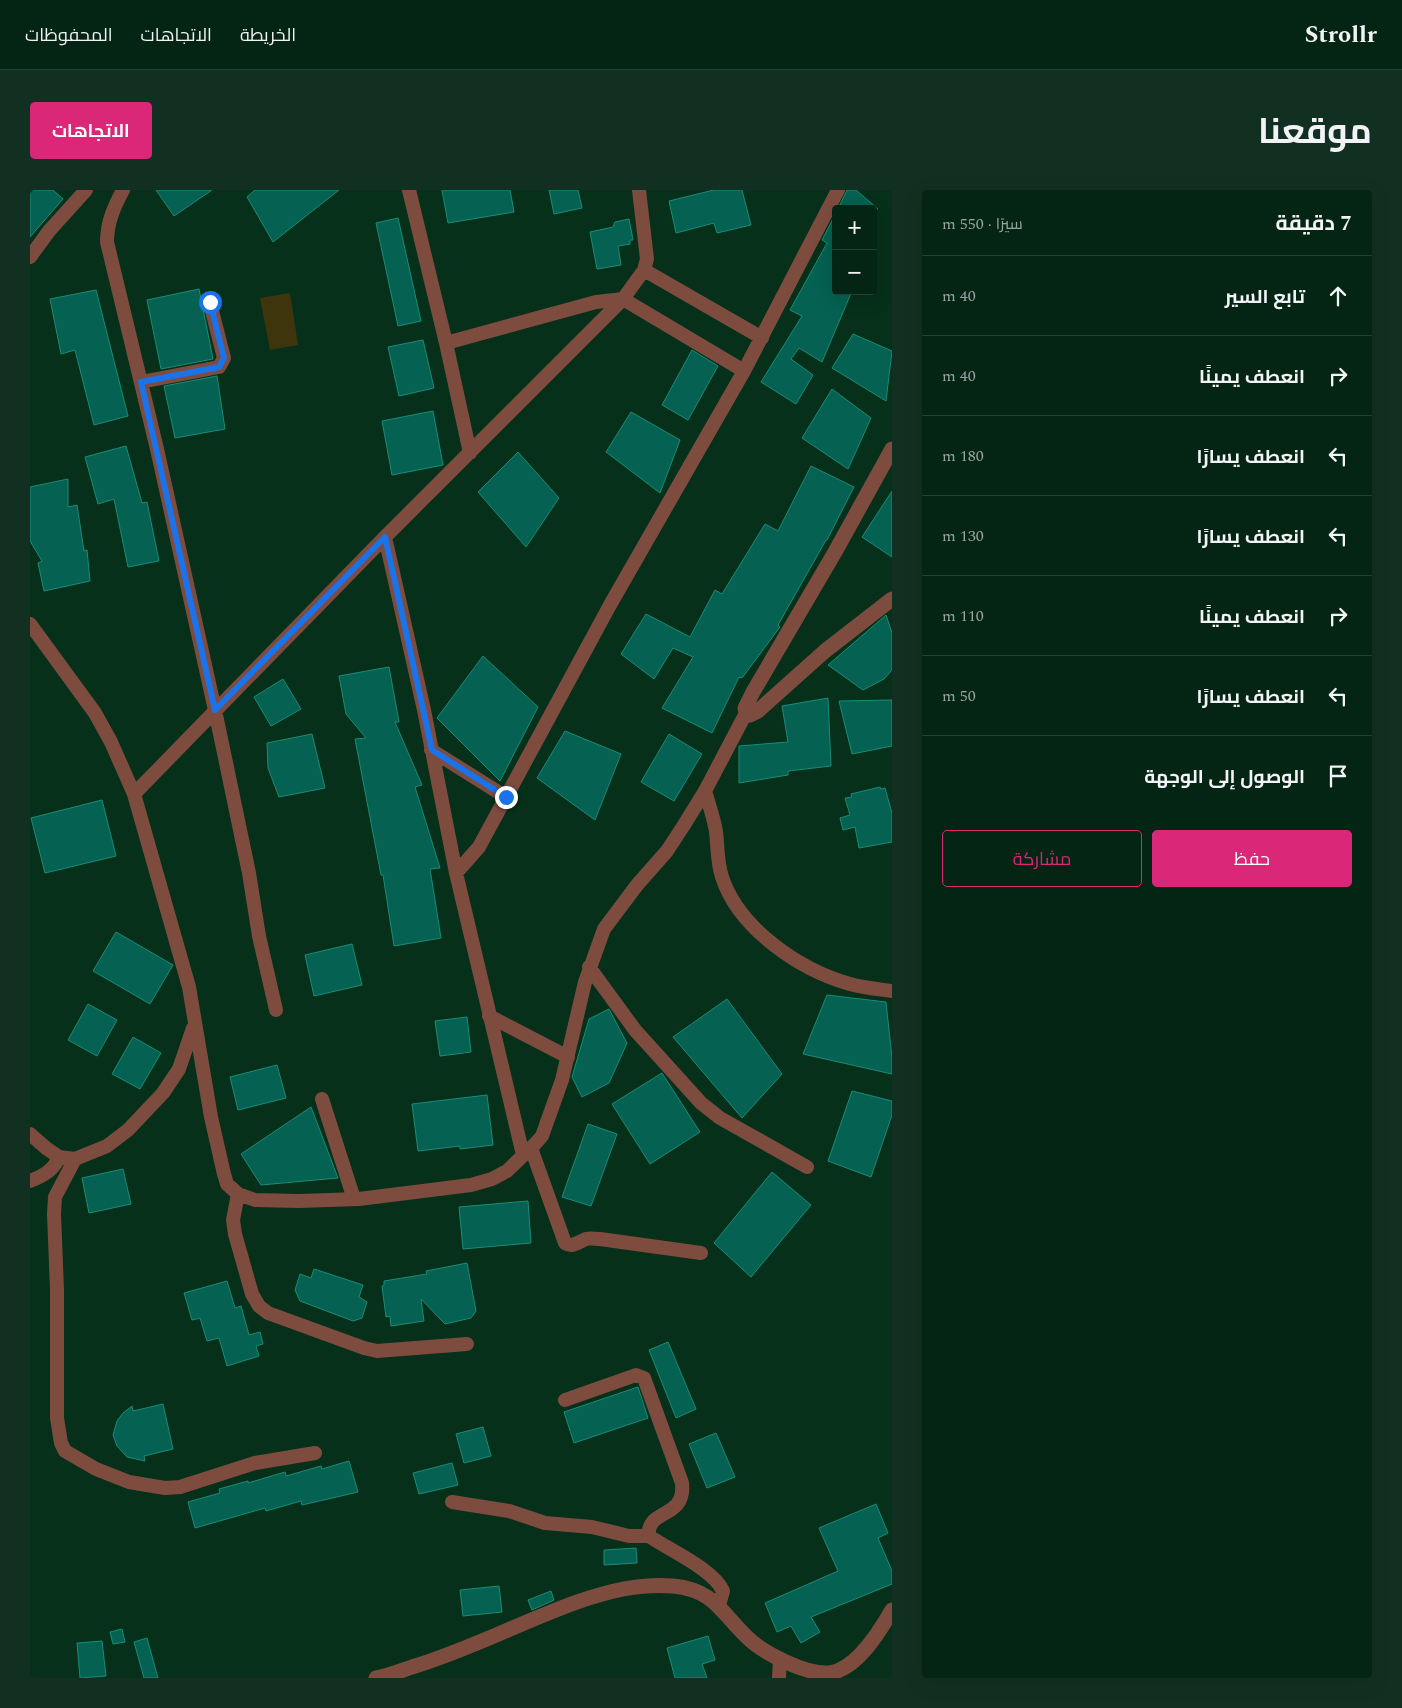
<!DOCTYPE html>
<html lang="ar">
<head>
<meta charset="utf-8">
<style>
	body { margin:0; font-family:Spectral,Cairo,serif; background:#123022; color:#f1f3f6; direction:rtl }
	.controls { position:absolute; right:15px; top:15px; display:grid; overflow:hidden; border-radius:5px; box-shadow:0 5px 20px #0002 }
	.controls button { width:45px; height:45px; display:grid; place-items:center; padding:0; border:0; border-bottom:1px solid #254134; background:#042414; color:#f1f3f6; font:25px sans-serif }
	.stop { position:absolute; width:15px; height:15px; margin:-11px; border:4px solid #1a73e8; border-radius:50%; background:#fff }
	.stop.end { background:#1a73e8; border-color:#fff; box-shadow:0 1px 5px #0008 }
	.list { margin:0; padding:0; list-style:none }
	h2 { display:flex; justify-content:space-between; align-items:center; height:65px; margin:0; padding:0 20px; font-size:21px }
	h2 small { font-size:16px; font-weight:400; color:#97a4a0 }
	.list li { display:grid; grid-template-columns:32px 1fr auto; gap:15px; align-items:center; box-sizing:border-box; height:80px; padding:0 20px; border-top:1px solid #254134 }
	.list b { display:block; font-size:19px; white-space:nowrap }
	.list em { font-size:16px; font-style:normal; color:#97a4a0 }
	.actions { display:flex; gap:10px; padding:15px 20px }
	.actions a { flex:1; padding:11px 0; border:1px solid #db2777; border-radius:5px; text-align:center; font-size:18px; color:#db2777 }
	.actions .main { background:#db2777; color:#fff }
	.icon { flex:none; width:28px; height:28px; fill:none; stroke:currentColor; stroke-width:2; stroke-linecap:round; stroke-linejoin:round }
	.map { position:relative; flex:none; width:862px; height:1488px; overflow:hidden; direction:ltr; border-radius:5px }
	header { display:flex; align-items:center; gap:30px; box-sizing:border-box; height:70px; padding:0 25px; background:#042414; border-bottom:1px solid #254134 }
	header strong { font-size:24px }
	nav { display:flex; gap:28px; margin-inline-start:auto; font-size:18px }
	.intro { display:flex; align-items:center; justify-content:space-between; box-sizing:border-box; height:120px; padding:0 30px }
	h1 { margin:0; font-size:35px }
	.button { padding:12px 22px; border-radius:5px; background:#db2777; color:#fff; font-size:18px; font-weight:700 }
	main { display:flex; gap:30px; padding:0 30px }
	aside { flex:1; background:#042414; border-radius:5px; box-shadow:0 5px 20px #0002 }
	.map>svg:first-child { display:block }
</style>
</head>
<body>
<header>
<strong>Strollr</strong>
<nav><a>الخريطة</a><a>الاتجاهات</a><a>المحفوظات</a></nav>
</header>
<div class="intro"><h1>موقعنا</h1><a class="button">الاتجاهات</a></div>
<main>
<aside>
<h2>7 دقيقة<small>سيرًا · 550 m</small></h2>
<ul class="list">
<li><svg class="icon" aria-label="ahead" viewBox="0 0 24 24"><path d="M12 20V5M6 11l6-6 6 6"/></svg><div><b>تابع السير</b></div><em>40 m</em></li>
<li><svg class="icon" aria-label="right" viewBox="0 0 24 24"><path d="M7 20v-9h11M14 6l5 5-5 5"/></svg><div><b>انعطف يمينًا</b></div><em>40 m</em></li>
<li><svg class="icon" aria-label="left" viewBox="0 0 24 24"><path d="M17 20v-9H6M10 6l-5 5 5 5"/></svg><div><b>انعطف يسارًا</b></div><em>180 m</em></li>
<li><svg class="icon" aria-label="left" viewBox="0 0 24 24"><path d="M17 20v-9H6M10 6l-5 5 5 5"/></svg><div><b>انعطف يسارًا</b></div><em>130 m</em></li>
<li><svg class="icon" aria-label="right" viewBox="0 0 24 24"><path d="M7 20v-9h11M14 6l5 5-5 5"/></svg><div><b>انعطف يمينًا</b></div><em>110 m</em></li>
<li><svg class="icon" aria-label="left" viewBox="0 0 24 24"><path d="M17 20v-9H6M10 6l-5 5 5 5"/></svg><div><b>انعطف يسارًا</b></div><em>50 m</em></li>
<li><svg class="icon" aria-label="arrive" viewBox="0 0 24 24"><path d="M6 21V4h12l-3 4 3 4H6"/></svg><div><b>الوصول إلى الوجهة</b></div></li>
</ul>
<div class="actions"><a class="main">حفظ</a><a>مشاركة</a></div>
</aside>
<div class="map">
<svg width="862" height="1488" viewBox="0 0 862 1488">
	<rect width="100%" height="100%" fill="#06301a"/>
	<!-- green -->
	<path fill="#3f350d" d="M 260,103 L 268,155 L 240,160 L 230,108 Z"/>
	<!-- building -->
	<path fill="#056151" stroke="#1b8c76" d="M 0,0 L 23,0 L 33,9 L 0,47 Z
		M 126,0 L 182,0 L 144,26 Z
		M 225,0 L 309,0 L 243,52 L 217,7 Z
		M 412,0 L 480,0 L 484,22 L 418,33 Z
		M 519,0 L 548,0 L 552,18 L 524,24 Z
		M 684,0 L 712,0 L 721,35 L 687,43 L 684,33 L 646,43 L 639,11 Z
		M 817,0 L 826,0 L 848,19 L 808,19 Z
		M 806,23 L 806,101 L 822,101 L 792,172 L 769,158 L 761,169 L 783,185 L 766,214 L 731,192 L 772,126 L 760,120 L 797,53 L 792,50 Z
		M 368,28 L 391,131 L 368,136 L 346,33 Z
		M 599,29 L 603,50 L 600,50 L 600,54 L 588,56 L 591,75 L 567,79 L 560,42 L 583,37 L 585,32 Z
		M 169,99 L 183,169 L 131,179 L 117,110 Z
		M 66,100 L 98,226 L 64,235 L 45,160 L 31,164 L 20,109 Z
		M 823,144 L 862,161 L 856,211 L 802,178 Z
		M 393,150 L 404,198 L 369,206 L 358,157 Z
		M 662,160 L 688,176 L 658,230 L 632,215 Z
		M 187,186 L 195,239 L 145,248 L 134,196 Z
		M 802,199 L 841,228 L 818,279 L 772,248 Z
		M 403,221 L 413,275 L 362,285 L 352,231 Z
		M 601,222 L 650,250 L 630,303 L 576,262 Z
		M 96,256 L 112,313 L 117,312 L 129,371 L 98,377 L 84,309 L 68,314 L 55,267 Z
		M 488,262 L 529,308 L 496,357 L 448,302 Z
		M 781,276 L 824,297 L 797,350 L 796,350 L 748,435 L 750,437 L 712,488 L 709,487 L 682,543 L 632,518 L 663,467 L 643,458 L 624,489 L 591,464 L 616,424 L 660,447 L 685,400 L 692,404 L 735,334 L 748,341 Z
		M 38,289 L 38,317 L 47,315 L 54,361 L 57,360 L 60,391 L 14,401 L 8,373 L 12,371 L 0,351 L 0,297 Z
		M 862,301 L 862,367 L 832,347 Z
		M 856,425 L 862,443 L 862,480 L 854,489 L 833,500 L 798,475 Z
		M 453,466 L 508,517 L 470,591 L 407,528 Z
		M 359,477 L 369,532 L 365,532 L 392,595 L 385,597 L 410,678 L 400,679 L 411,748 L 364,756 L 353,685 L 351,685 L 325,549 L 336,548 L 316,524 L 309,486 Z
		M 253,489 L 271,519 L 241,536 L 224,507 Z
		M 798,508 L 801,576 L 758,581 L 758,585 L 709,593 L 709,556 L 758,552 L 752,516 Z
		M 862,510 L 862,556 L 822,564 L 809,511 Z
		M 535,541 L 591,564 L 565,630 L 507,588 Z
		M 282,544 L 295,598 L 249,607 L 238,578 L 237,553 Z
		M 639,544 L 672,564 L 644,611 L 611,592 Z
		M 850,597 L 851,599 L 855,598 L 862,623 L 862,652 L 829,658 L 825,637 L 813,640 L 810,628 L 820,625 L 815,608 L 822,607 L 821,604 Z
		M 72,610 L 86,666 L 15,683 L 1,628 Z
		M 86,742 L 143,775 L 120,814 L 63,781 Z
		M 322,754 L 332,795 L 284,806 L 275,765 Z
		M 797,805 L 856,812 L 862,868 L 862,884 L 773,864 Z
		M 697,809 L 752,884 L 712,928 L 643,847 Z
		M 58,814 L 87,830 L 67,866 L 38,850 Z
		M 579,819 L 597,853 L 579,893 L 552,907 L 542,887 L 559,829 Z
		M 437,827 L 441,862 L 410,866 L 405,831 Z
		M 103,847 L 131,863 L 110,899 L 82,884 Z
		M 247,875 L 256,908 L 208,920 L 200,887 Z
		M 632,883 L 670,942 L 620,974 L 582,914 Z
		M 822,901 L 862,911 L 862,925 L 841,987 L 798,971 Z
		M 457,905 L 463,955 L 430,959 L 430,956 L 388,961 L 382,914 Z
		M 281,917 L 308,988 L 231,995 L 211,964 Z
		M 558,934 L 587,944 L 561,1016 L 532,1007 Z
		M 93,979 L 101,1014 L 59,1023 L 52,988 Z
		M 742,982 L 781,1015 L 721,1087 L 684,1053 Z
		M 498,1011 L 501,1053 L 433,1059 L 429,1017 Z
		M 437,1073 L 446,1121 L 441,1128 L 415,1134 L 391,1109 L 394,1131 L 361,1136 L 360,1126 L 356,1127 L 352,1096 L 354,1095 L 354,1091 L 397,1084 L 396,1081 Z
		M 284,1079 L 333,1095 L 329,1107 L 337,1112 L 332,1128 L 323,1131 L 270,1111 L 265,1100 L 270,1084 L 281,1088 Z
		M 197,1091 L 205,1118 L 211,1116 L 219,1145 L 230,1142 L 233,1154 L 226,1156 L 229,1166 L 197,1176 L 189,1148 L 177,1151 L 170,1128 L 162,1130 L 154,1103 Z
		M 638,1152 L 666,1219 L 646,1228 L 619,1160 Z
		M 608,1197 L 618,1228 L 544,1253 L 534,1222 Z
		M 133,1214 L 143,1259 L 114,1266 L 115,1271 L 97,1267 L 87,1256 L 83,1245 L 87,1231 L 93,1223 L 102,1216 L 103,1221 Z
		M 453,1237 L 461,1266 L 434,1273 L 426,1244 Z
		M 686,1243 L 705,1287 L 677,1298 L 659,1254 Z
		M 319,1271 L 328,1302 L 272,1315 L 271,1311 L 236,1321 L 235,1318 L 165,1338 L 158,1312 L 190,1303 L 189,1299 L 218,1291 L 218,1293 L 255,1282 L 256,1286 L 291,1276 L 292,1279 Z
		M 422,1273 L 428,1295 L 389,1304 L 383,1283 Z
		M 846,1314 L 858,1343 L 848,1348 L 862,1381 L 862,1394 L 781,1427 L 790,1442 L 771,1453 L 761,1436 L 747,1442 L 735,1413 L 808,1381 L 789,1338 Z
		M 606,1358 L 607,1373 L 574,1375 L 574,1360 Z
		M 469,1396 L 472,1422 L 433,1426 L 430,1400 Z
		M 521,1401 L 524,1410 L 502,1420 L 498,1410 Z
		M 92,1439 L 95,1452 L 83,1454 L 80,1442 Z
		M 678,1446 L 685,1470 L 672,1474 L 677,1488 L 645,1488 L 637,1458 Z
		M 117,1448 L 128,1488 L 114,1488 L 104,1452 Z
		M 72,1451 L 76,1486 L 50,1488 L 47,1453 Z"/>
	<g fill="none" stroke-linecap="round" stroke-linejoin="round">
		<!-- minor -->
		<path stroke="#7e4c3f" stroke-width="14" d="M 93,0 C 84,17 77,32 77,52 L 127,259 L 185,520 L 219,683 L 229,746 L 246,820
			M 379,0 L 416,153 L 440,263
			M 0,67 L 19,41 L 56,0
			M 614,80 L 732,148
			M 416,153 L 566,112 L 593,109 L 714,181
			M 111,192 L 189,177 L 194,168 L 180,113
			M 355,347 L 394,520 L 426,683
			M 0,434 L 65,523 L 81,552 L 104,604 L 159,797 L 181,927 L 194,984 L 197,994 L 208,1004 L 225,1010 L 269,1011 L 329,1009 L 441,995 L 462,989 L 477,981 L 505,954 L 512,946 L 532,890 L 555,792 L 574,739 L 607,695 L 637,661 L 654,635 L 675,601 L 716,523
			M 401,560 L 476,607
			M 675,601 C 679,615 684,628 686,642 C 688,658 687,672 692,687 C 709,739 770,780 820,794 C 834,798 848,799 862,801
			M 104,604 L 355,347 L 593,109 L 614,80 L 617,69 L 609,0
			M 559,777 L 605,840 L 671,913 L 690,928 L 777,977
			M 459,826 L 538,867
			M 292,909 L 324,1009
			M 0,944 L 16,958 L 29,967 L 45,969 L 77,956 L 98,940 L 133,903 L 149,879 L 163,838
			M 501,958 L 535,1053 C 543,1058 548,1052 556,1049 C 560,1048 565,1049 570,1049 L 671,1063
			M 493,965 L 426,683 L 449,657 L 580,415 L 714,181 L 808,0
			M 45,969 L 25,1007 L 24,1024 L 27,1100 L 27,1228 L 31,1253 L 35,1261 L 66,1279 L 99,1292 L 135,1298 L 150,1297 L 225,1273 L 285,1263
			M 0,991 C 13,986 24,980 29,967
			M 208,1004 L 203,1030 L 205,1044 L 222,1104 L 229,1116 L 238,1123 L 334,1158 L 347,1161 L 437,1154
			M 535,1210 L 606,1185 L 614,1188 L 652,1293 C 656,1330 616,1318 619,1346 C 639,1360 683,1379 693,1401 L 689,1415
			M 422,1312 L 479,1321 L 515,1333 L 562,1337 L 599,1346 L 619,1346
			M 749,1488 L 750,1469"/>
		<!-- tertiary -->
		<path stroke="#7e4c3f" stroke-width="15" d="M 862,259 L 805,362 L 723,502 L 715,518 L 716,523 L 720,525 L 728,521 L 795,461 L 862,409
			M 346,1488 C 358,1486 370,1481 382,1477 C 439,1460 491,1432 547,1412 C 579,1401 610,1393 643,1396 C 685,1400 691,1423 718,1448 C 729,1459 743,1466 756,1472 C 769,1478 785,1484 800,1483 C 827,1479 850,1441 862,1420"/>
	</g>
	<g fill="none" stroke-linecap="round" stroke-linejoin="round">
		<!-- route -->
		<path stroke="#1a73e8" stroke-width="6" d="M 180,112 L 194,168 L 189,177 L 111,192 L 185,520 L 355,347 L 402,560 L 476,607"/>
	</g>
</svg>
<div class="controls">
<button>+</button>
<button>−</button>
</div>
<div class="stop" style="left:180px;top:112px"></div>
<div class="stop end" style="left:476px;top:607px"></div>
</div>
</main>
</body>
</html>
